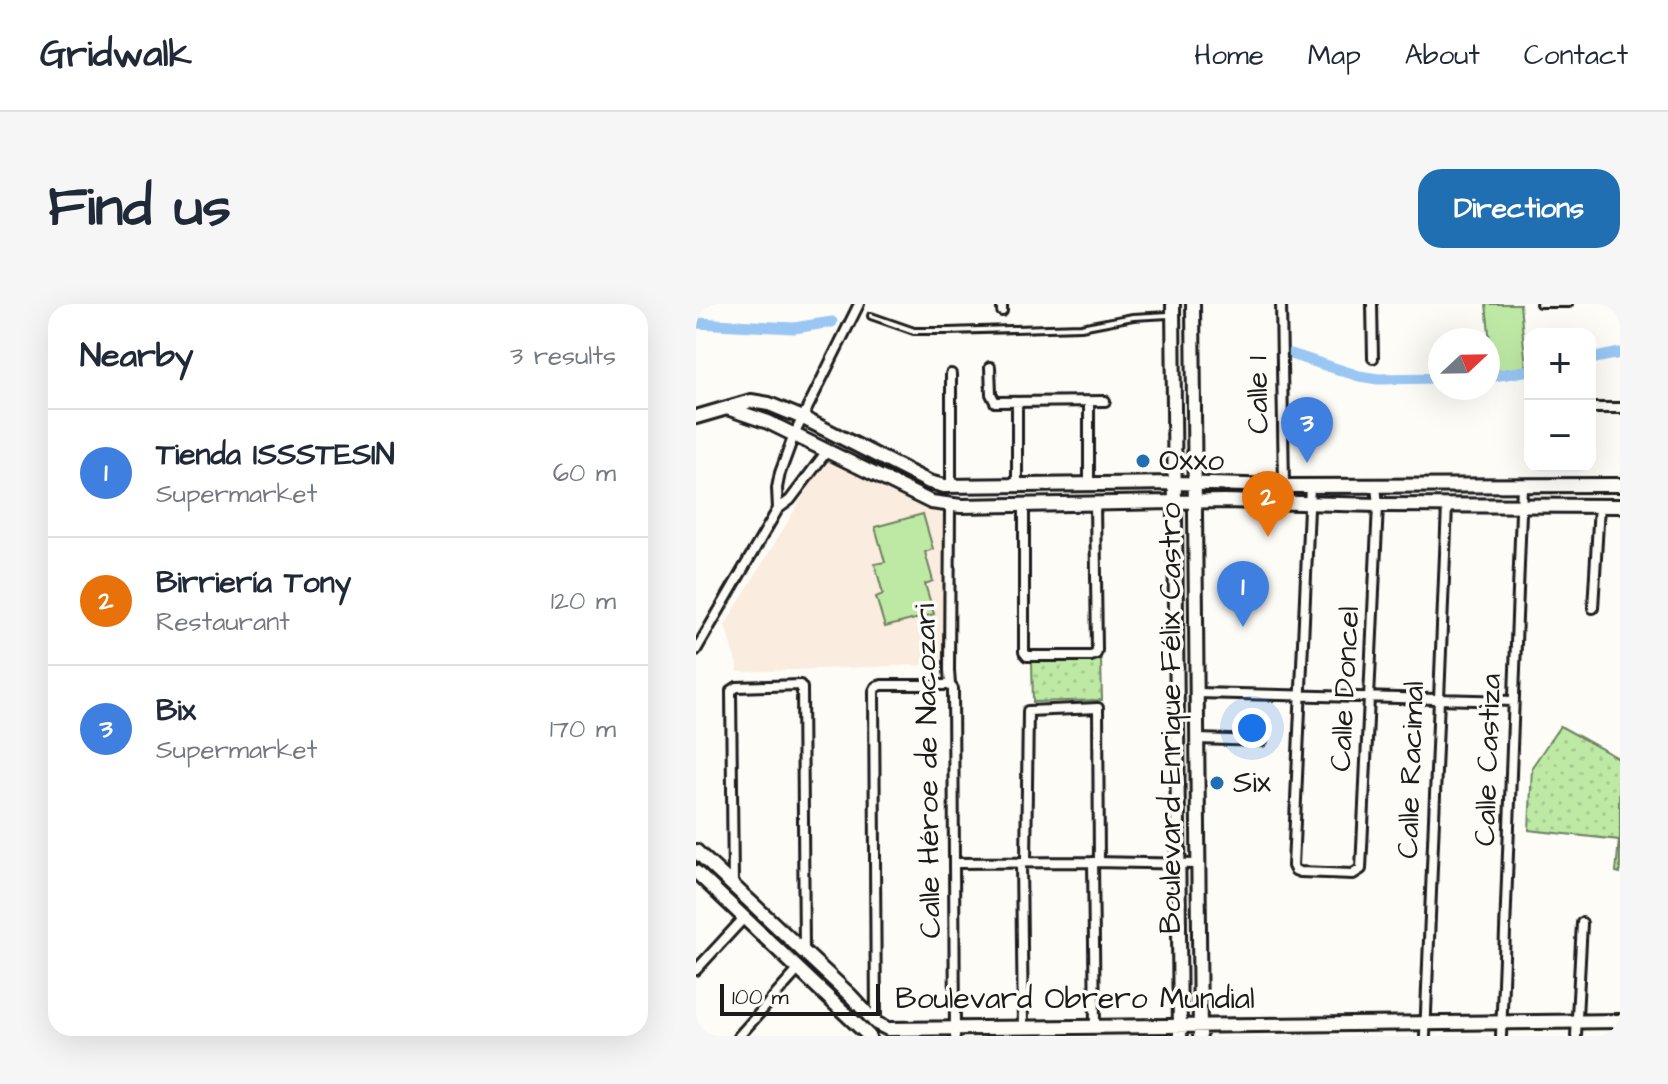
<!DOCTYPE html>
<html lang="en">
<head>
<meta charset="utf-8">
<style>
	body { margin:0; font-family:"Architects Daughter",sans-serif; background:#f6f6f7; color:#1f2937 }
	.controls { position:absolute; right:24px; top:24px; display:grid; overflow:hidden; border-radius:16px; box-shadow:0 8px 32px #0002 }
	.controls button { width:72px; height:72px; display:grid; place-items:center; padding:0; border:0; border-bottom:2px solid #e0e1e3; background:#fff; color:#1f2937; font:40px sans-serif }
	.compass { position:absolute; left:732px; top:24px; width:72px; height:72px; border-radius:50%; background:#fff; box-shadow:0 8px 32px #0002; rotate:68deg }
	.scale { position:absolute; left:24px; bottom:20px; width:160px; box-sizing:border-box; padding-left:8px; border:4px solid #1c1c1c; border-top:0; font-size:22px; line-height:28px; white-space:nowrap; color:#1c1c1c; -webkit-text-stroke:6px #fdfcf7; paint-order:stroke }
	.you { position:absolute; left:556px; top:424px; width:28px; height:28px; margin:-20px; border:6px solid #fff; border-radius:50%; background:#1a73e8; box-shadow:0 0 0 12px #1a73e833 }
	.badge { display:grid; place-items:center; width:52px; height:52px; border-radius:50%; background:#1f6fb2; color:#fff; font-size:26px; font-weight:700 }
	.pin { position:absolute; translate:-50% -66px; filter:drop-shadow(0 2px 4px #0008) }
	.pin::after { content:''; position:absolute; top:42px; width:28px; height:24px; background:inherit; clip-path:polygon(0 0,100% 0,50% 100%) }
	.list { margin:0; padding:0; list-style:none }
	h2 { display:flex; justify-content:space-between; align-items:center; height:104px; margin:0; padding:0 32px; font-size:34px }
	h2 small { font-size:26px; font-weight:400; color:#747a83 }
	.list li { display:grid; grid-template-columns:52px 1fr auto; gap:24px; align-items:center; box-sizing:border-box; height:128px; padding:0 32px; border-top:2px solid #e0e1e3 }
	.list b { display:block; font-size:30px; white-space:nowrap }
	.list p { margin:0; font-size:26px; white-space:nowrap; color:#747a83 }
	.list em { font-size:26px; font-style:normal; color:#747a83 }
	.map { position:relative; flex:none; width:924px; height:732px; overflow:hidden; border-radius:24px }
	header { display:flex; align-items:center; gap:48px; box-sizing:border-box; height:112px; padding:0 40px; background:#fff; border-bottom:2px solid #e0e1e3 }
	header strong { font-size:38px }
	nav { display:flex; gap:44px; margin-inline-start:auto; font-size:28px }
	.intro { display:flex; align-items:center; justify-content:space-between; box-sizing:border-box; height:192px; padding:0 48px }
	h1 { margin:0; font-size:56px }
	.button { padding:20px 36px; border-radius:24px; background:#1f6fb2; color:#fff; font-size:28px; font-weight:700 }
	main { display:flex; gap:48px; padding:0 48px }
	aside { flex:1; background:#fff; border-radius:24px; box-shadow:0 8px 32px #0002 }
	.map>svg:first-child { display:block }
</style>
</head>
<body>
<header>
<strong>Gridwalk</strong>
<nav><a>Home</a><a>Map</a><a>About</a><a>Contact</a></nav>
</header>
<div class="intro"><h1>Find us</h1><a class="button">Directions</a></div>
<main>
<aside>
<h2>Nearby<small>3 results</small></h2>
<ul class="list">
<li><span class="badge" style="background:#3f7fe0">1</span><div><b>Tienda ISSSTESIN</b><p>Supermarket</p></div><em>60 m</em></li>
<li><span class="badge" style="background:#e8710a">2</span><div><b>Birriería Tony</b><p>Restaurant</p></div><em>120 m</em></li>
<li><span class="badge" style="background:#3f7fe0">3</span><div><b>Bix</b><p>Supermarket</p></div><em>170 m</em></li>
</ul>
</aside>
<div class="map">
<svg width="924" height="732" viewBox="0 0 924 732">
	<defs>
		<pattern id="park-dots" width="8" height="8" patternUnits="userSpaceOnUse" patternTransform="scale(2)"><rect width="8" height="8" fill="#bee9a5"/><path d="M2 2h.1M6 6h.1" fill="none" stroke="#a3c78d" stroke-width="1.8" stroke-linecap="round"/></pattern>
	</defs>
	<rect width="100%" height="100%" fill="#fdfcf7"/>
	<filter id="ink" filterUnits="userSpaceOnUse"><feTurbulence type="fractalNoise" baseFrequency=".0125" numOctaves="2"/><feDisplacementMap in="SourceGraphic" scale="16" xChannelSelector="R" yChannelSelector="G"/><feConvolveMatrix kernelMatrix="1 2 1 2 8 2 1 2 1" color-interpolation-filters="sRGB"/></filter>
	<g filter="url(#ink)">
		<!-- built -->
		<path fill="#faecde" d="M 130,155 L 248,212 L 247,360 L 43,368 L 29,321 Z"/>
		<!-- green -->
		<path fill="#bee9a5" stroke="#6d8260" stroke-width="2" d="M 790,0 L 824,0 L 830,64 L 797,67 Z
			M 227,210 L 237,245 L 229,248 L 237,277 L 229,280 L 238,310 L 189,323 L 180,293 L 187,290 L 179,260 L 189,258 L 179,223 Z"/>
		<!-- park -->
		<path fill="url(#park-dots)" stroke="#6d8260" stroke-width="2" d="M 405,356 L 406,396 L 337,398 L 336,358 Z
			M 864,422 L 924,455 L 923,502 L 924,503 L 924,569 L 920,568 L 923,536 L 833,526 L 836,463 Z"/>
		<g fill="none" stroke-linecap="round" stroke-linejoin="round">
			<!-- canal -->
			<path stroke="#99c6f3" stroke-width="11" d="M 0,19 L 98,24 L 136,18
				M 595,50 L 663,72 L 682,75 L 744,74
				M 894,55 L 924,49
				M 792,73 L 834,66"/>
			<!-- lane casing -->
			<g stroke="#1c1c1c" stroke-width="10">
				<path id="lane" d="M 843,0 L 873,0
					M 175,12 L 218,27 L 252,27 L 385,23 L 437,13 L 473,11"/>
			</g>
			<!-- street casing -->
			<g stroke="#1c1c1c" stroke-width="14">
				<path id="street" d="M 585,0 L 588,182
					M 676,0 L 677,54
					M 306,7 L 306,0
					M 294,63 L 295,90 L 299,98 L 409,97
					M 255,70 L 255,182
					M 393,98 L 393,181
					M 321,99 L 321,182
					M 894,104 L 924,104
					M 614,182 L 597,562 L 599,566 L 604,568 L 657,570 L 665,565 L 682,201 L 680,182
					M 328,200 L 328,348 L 331,352 L 395,352 L 400,350 L 401,346 L 399,199
					M 254,201 L 253,366 L 254,381 L 257,385 L 259,732
					M 82,205 L 81,184 L 84,169 L 98,131 L 163,0
					M 897,304 L 903,202
					M 0,346 L 82,205 L 94,196 L 131,147
					M 501,389 L 818,397
					M 501,435 L 566,437
					M 325,558 L 327,724
					M 330,558 L 332,407 L 402,404 L 403,558
					M 397,558 L 399,722
					M 259,559 L 397,558 L 501,560
					M 37,581 L 35,387 L 41,383 L 104,381 L 106,384 L 108,648
					M 0,666 L 48,614
					M 180,719 L 178,387 L 180,383 L 186,381 L 254,381
					M 43,732 L 103,665
					M 729,732 L 751,202
					M 805,732 L 826,182
					M 880,732 L 886,619"/>
			</g>
			<!-- secondary casing -->
			<g stroke="#1c1c1c" stroke-width="18">
				<path id="secondary" d="M 477,0 L 484,732
					M 497,0 L 504,732
					M 31,104 L 72,118 L 235,198 L 265,202 L 528,197 L 682,201 L 924,202
					M 0,113 L 55,97 L 73,100 L 107,114 L 233,178 L 248,182 L 479,179 L 588,182 L 924,181
					M 0,547 L 155,692 L 180,719 L 192,725 L 924,717
					M 0,568 L 173,732"/>
			</g>
			<!-- lane -->
			<use href="#lane" stroke="#fdfcf7" stroke-width="4"/>
			<!-- street -->
			<use href="#street" stroke="#fdfcf7" stroke-width="8"/>
			<!-- secondary -->
			<use href="#secondary" stroke="#fdfcf7" stroke-width="12"/>
		</g>
	</g>
	<!-- markers -->
	<g fill="#1f6fb2" stroke="#fdfcf7" stroke-width="3">
		<circle cx="447" cy="157" r="8"/>
		<circle cx="521" cy="479" r="8"/>
	</g>
	<g text-anchor="middle" dominant-baseline="central" stroke-width="7" stroke-linejoin="round" paint-order="stroke">
		<!-- street labels -->
		<g font-size="30" fill="#1c1c1c" stroke="#fdfcf7">
			<text transform="translate(562 91) rotate(-91)">Calle 1</text>
			<text transform="translate(649 385) rotate(-87)">Calle Doncel</text>
			<text transform="translate(475 414) rotate(-90)">Boulevard Enrique Félix Castro</text>
			<text transform="translate(792 456) rotate(-88)">Calle Castiza</text>
			<text transform="translate(715 466) rotate(-88)">Calle Racimal</text>
			<text transform="translate(232 467) rotate(-91)">Calle Héroe de Nacozari</text>
			<text x="379" y="695">Boulevard Obrero Mundial</text>
		</g>
		<!-- poi labels -->
		<g font-size="30" fill="#1c1c1c" stroke="#fdfcf7" text-anchor="start">
			<text x="463" y="157">Oxxo</text>
			<text x="537" y="479">Six</text>
		</g>
	</g>
</svg>
<div class="controls">
<button>+</button>
<button>−</button>
</div>
<svg class="compass" viewBox="-18 -18 36 36"><path d="M0-13l5 13h-10z" fill="#e53935"/><path d="M0 13l5-13h-10z" fill="#747a83"/></svg>
<div class="scale">100 m</div>
<div class="you"></div>
<div class="pin badge" style="left:547px;top:323px;background:#3f7fe0">1</div>
<div class="pin badge" style="left:572px;top:233px;background:#e8710a">2</div>
<div class="pin badge" style="left:611px;top:159px;background:#3f7fe0">3</div>
</div>
</main>
</body>
</html>
